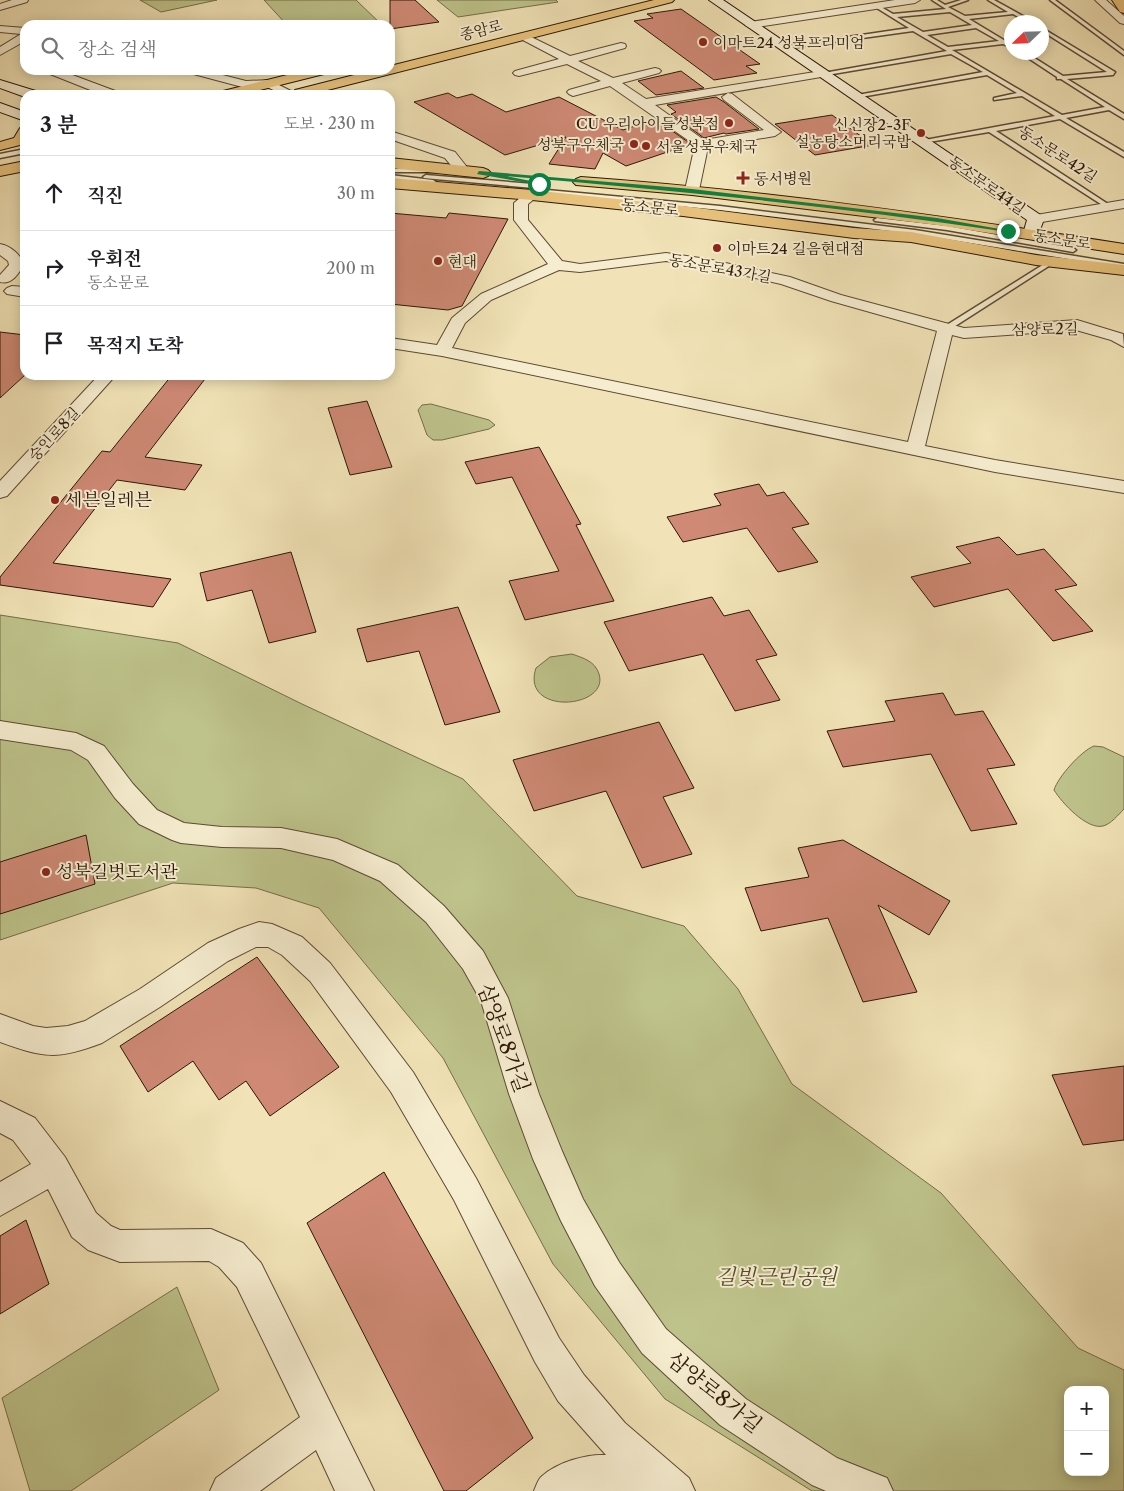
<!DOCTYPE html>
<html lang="ko">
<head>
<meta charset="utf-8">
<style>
	body { margin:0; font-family:"Libre Caslon Text","Noto Serif KR",serif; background:#f2f2f2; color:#202124 }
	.controls { position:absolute; right:15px; bottom:15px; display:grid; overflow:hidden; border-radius:10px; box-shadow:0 2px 12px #0003 }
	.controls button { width:45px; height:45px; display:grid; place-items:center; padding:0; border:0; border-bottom:1px solid #e0e0e0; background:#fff; color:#202124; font:25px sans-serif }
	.compass { position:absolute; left:1004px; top:15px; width:45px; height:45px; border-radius:50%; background:#fff; box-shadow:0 2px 12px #0003; rotate:247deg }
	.stop { position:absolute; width:15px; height:15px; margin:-11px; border:4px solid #0b8043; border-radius:50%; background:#fff }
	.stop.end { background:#0b8043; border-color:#fff; box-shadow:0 1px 5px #0008 }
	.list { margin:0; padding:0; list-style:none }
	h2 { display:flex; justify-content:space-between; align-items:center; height:65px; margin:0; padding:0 20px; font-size:21px }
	h2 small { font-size:16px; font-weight:400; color:#757577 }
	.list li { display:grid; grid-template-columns:32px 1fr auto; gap:15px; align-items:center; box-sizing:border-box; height:75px; padding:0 20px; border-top:1px solid #e0e0e0 }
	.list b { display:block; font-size:19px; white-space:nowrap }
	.list p { margin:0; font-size:16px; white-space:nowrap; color:#757577 }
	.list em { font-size:16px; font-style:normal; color:#757577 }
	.icon { flex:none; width:28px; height:28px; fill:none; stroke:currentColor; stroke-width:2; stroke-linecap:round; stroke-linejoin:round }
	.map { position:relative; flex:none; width:1124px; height:1491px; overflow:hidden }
	.search { position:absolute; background:#fff; box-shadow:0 2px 12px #0003; left:20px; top:20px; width:375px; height:55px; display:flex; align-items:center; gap:12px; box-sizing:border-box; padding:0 18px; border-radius:15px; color:#757577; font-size:19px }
	.panel { position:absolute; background:#fff; box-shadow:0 2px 12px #0003; left:20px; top:90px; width:375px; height:290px; border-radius:15px }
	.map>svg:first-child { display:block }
</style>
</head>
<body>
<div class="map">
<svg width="1124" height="1491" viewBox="0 0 1124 1491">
	<rect width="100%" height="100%" fill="#f1e3b7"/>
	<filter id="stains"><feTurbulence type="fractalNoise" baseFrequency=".004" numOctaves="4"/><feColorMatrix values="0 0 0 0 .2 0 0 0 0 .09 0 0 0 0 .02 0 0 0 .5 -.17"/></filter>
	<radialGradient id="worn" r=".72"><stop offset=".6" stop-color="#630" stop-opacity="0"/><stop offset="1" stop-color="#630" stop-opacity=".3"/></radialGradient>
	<!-- green -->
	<path fill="#bec38b" stroke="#746e48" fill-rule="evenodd" d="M 140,0 L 217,0 L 161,12 Z
		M 264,0 L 356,0 L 382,25 L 287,25 Z
		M 437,0 L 556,0 L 558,2 L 458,17 Z
		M 431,404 L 489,420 L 495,425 L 489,429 L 442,440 L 433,440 L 427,435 L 418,410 L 422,405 Z
		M 0,615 L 178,643 L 302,704 L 463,779 L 577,896 L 684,926 L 738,989 L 792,1084 L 941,1193 L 1078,1348 L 1124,1370 L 1124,1491 L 812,1491 L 665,1399 L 553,1264 L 443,1058 L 319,908 L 256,888 L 173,883 L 0,940 ZM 1068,1390 L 1105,1390 L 1105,1472 L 1068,1472 Z
		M 572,654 C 583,658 595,661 599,674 C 610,709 520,716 536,668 L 550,657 Z
		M 1094,746 L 1103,747 L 1124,757 L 1124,809 C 1118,815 1111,824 1103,826 C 1087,830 1062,803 1054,790 C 1058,777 1081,751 1094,746 Z
		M 177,1287 L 219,1390 L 71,1491 L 30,1491 L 2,1398 Z"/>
	<!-- building -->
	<path fill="#cf8975" stroke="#2a1805" d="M 390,0 L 415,0 L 439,22 L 390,29 Z
		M 681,9 L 760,64 L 746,66 L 757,73 L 714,80 L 634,21 L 653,18 L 647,14 Z
		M 681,71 L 704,88 L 656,95 L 638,81 Z
		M 448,93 L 457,98 L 472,94 L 506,112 L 559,97 L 623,130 L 655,119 L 691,144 L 626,166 L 603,153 L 595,169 L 549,164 L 566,137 L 505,155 L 414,102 Z
		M 716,97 L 724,102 L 759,129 L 726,134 L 724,133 L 704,138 L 671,114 L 676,112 L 667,105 Z
		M 832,115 L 873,145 L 815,155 L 775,124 Z
		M 390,213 L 446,218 L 449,213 L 508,219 L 462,306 L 448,310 L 390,304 Z
		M 0,332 L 25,335 L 25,375 L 0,398 Z
		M 172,375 L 208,375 L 145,457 L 202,465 L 185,490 L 117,480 L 53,563 L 171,579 L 153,607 L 0,585 L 0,577 L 47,519 L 102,451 L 110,452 Z
		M 367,401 L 392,467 L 350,475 L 328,408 Z
		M 539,447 L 581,524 L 576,525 L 614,601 L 525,620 L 509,581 L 559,571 L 512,477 L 476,484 L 465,462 Z
		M 759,484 L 767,496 L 784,492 L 809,524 L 792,528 L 818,562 L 778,572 L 747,528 L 683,542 L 667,517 L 721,505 L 714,494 Z
		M 999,537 L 1017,555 L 1044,549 L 1077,585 L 1055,590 L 1093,631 L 1053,641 L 1008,589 L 934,607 L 911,577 L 971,563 L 956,547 Z
		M 291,552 L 316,632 L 269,643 L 252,590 L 207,601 L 200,573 Z
		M 712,597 L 724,616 L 749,610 L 777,655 L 756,660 L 780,700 L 735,711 L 703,654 L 629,671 L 604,622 Z
		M 458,607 L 500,712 L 445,725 L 419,651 L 367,662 L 357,629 Z
		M 943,693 L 955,715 L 983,711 L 1015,765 L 987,769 L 1017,824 L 971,831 L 931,754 L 843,767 L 827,731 L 895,721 L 885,701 Z
		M 659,722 L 694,788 L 663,797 L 692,854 L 642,868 L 606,791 L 534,811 L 513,760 Z
		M 86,835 L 95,884 L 0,914 L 0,862 Z
		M 843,840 L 950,901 L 929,935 L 878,905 L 917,992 L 863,1002 L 828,918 L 761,931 L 745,888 L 809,877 L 798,848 Z
		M 257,957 L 339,1067 L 270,1116 L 246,1081 L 219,1100 L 193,1061 L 148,1092 L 120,1046 Z
		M 1124,1066 L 1124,1140 L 1083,1145 L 1052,1075 Z
		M 384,1172 L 533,1438 L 466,1491 L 444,1491 L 307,1223 Z
		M 26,1220 L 49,1284 L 0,1314 L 0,1236 Z"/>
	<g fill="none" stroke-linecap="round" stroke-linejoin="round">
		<!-- lane casing -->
		<g stroke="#5c4b32" stroke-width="3">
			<path id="lane" d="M 932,0 L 937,0 L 945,5 L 961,0 L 968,0 L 948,7 L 965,16 L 1008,12 L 988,0 L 994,0 L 1032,21 L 1032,22 L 1027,22 L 1013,14 L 969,19 L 1012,45 L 1012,48 L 1003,44 L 952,50 L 1062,115 L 1105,107 L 1061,79 L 1057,79 L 1057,77 L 1019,52 L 1025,52 L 1063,76 L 1107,72 L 1042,31 L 1042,28 L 1115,72 L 1113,75 L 1067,79 L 1124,114 L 1124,119 L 1109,110 L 1066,118 L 1124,152 L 1124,157 L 1060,119 L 996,131 L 1111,206 L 1111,208 L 1107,208 L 989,132 L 923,143 L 922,142 L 925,140 L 1055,116 L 1022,96 L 994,100 L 994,98 L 1017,93 L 987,75 L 855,98 L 852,96 L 983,72 L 951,54 L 821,76 L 818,74 L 947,51 L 913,31 L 783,49 L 780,47 L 909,28 L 872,5 L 876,4 L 893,14 L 946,9 ZM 950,12 L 972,25 L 923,32 L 897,17 ZM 976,28 L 999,41 L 948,47 L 927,35 Z
				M 1050,0 L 1055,0 L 1124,51 L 1124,55 Z
				M 25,149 L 25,153 L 0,158 L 0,154 Z
				M 433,169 L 436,171 L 435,172 L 390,172 L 390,170 L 392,169 Z
				M 390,175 L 433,180 L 436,182 L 433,184 L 390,179 Z
				M 426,175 L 545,185 L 548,187 L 545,189 L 424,178 L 423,177 Z
				M 536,189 L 720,206 L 915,230 L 1124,264 L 1124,268 L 915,234 L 720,210 L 534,192 L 534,190 Z
				M 877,218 L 947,226 L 1073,248 L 1076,250 L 1073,252 L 947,230 L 875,221 L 874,220 Z
				M 1049,261 L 1055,262 L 949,330 L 942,328 Z"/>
		</g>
		<!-- street casing -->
		<g stroke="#5c4b32" stroke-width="2">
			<path id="street" d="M 12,0 L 28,0 L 27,2 L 0,10 L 0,4 Z
				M 895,0 L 920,0 L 915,3 L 750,28 L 745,25 L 750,22 Z
				M 1095,0 L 1106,0 L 1124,16 L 1124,24 L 1120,23 Z
				M 0,26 L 25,28 L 25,41 L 0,55 L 0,47 L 21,34 L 0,32 Z
				M 523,33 L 570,56 L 621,43 L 625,44 L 626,46 L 625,48 L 578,61 L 613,78 L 655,68 L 659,69 L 661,71 L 659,73 L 622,83 L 646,99 L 821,71 L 827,74 L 821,77 L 655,105 L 704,140 L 764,130 L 724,100 L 722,97 L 728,93 L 732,94 L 781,132 L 775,136 L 708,147 L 699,190 L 692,194 L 685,190 L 695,145 L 610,86 L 573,96 L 569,94 L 567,92 L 569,90 L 601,81 L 567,64 L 519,76 L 515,75 L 513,73 L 515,71 L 559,59 L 519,38 L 518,36 Z
				M 43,70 L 59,70 L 118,92 L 120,95 L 103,95 L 45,72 Z
				M 184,70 L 203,70 L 246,81 L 269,80 L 299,95 L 284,95 L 267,87 L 246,88 L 186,72 Z
				M 390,131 L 455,152 L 470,171 L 463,175 L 458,174 L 445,158 L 390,139 Z
				M 532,191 L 539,195 L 528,204 L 528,220 L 562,261 L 580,264 L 666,253 L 707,259 L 790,277 L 841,295 L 964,328 L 1077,320 L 1123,334 L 1124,347 L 1111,340 L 1076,330 L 964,338 L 952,335 L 925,446 L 995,460 L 1124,481 L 1124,493 L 995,472 L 442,356 L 390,348 L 390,338 L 437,345 L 452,318 L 481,294 L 548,264 L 514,220 L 514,203 L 527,192 ZM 666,261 L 707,267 L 781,284 L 831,301 L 937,331 L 908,442 L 452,348 L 465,323 L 491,300 L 559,270 L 580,272 Z
				M 1124,200 L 1124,208 L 1036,223 L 1031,222 L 1029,219 L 1031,216 L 1036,215 Z
				M 0,244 C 11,246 21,255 24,265 C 18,274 12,285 0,282 L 0,275 L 9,265 L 8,261 L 0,255 Z
				M 12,286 L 25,287 L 25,297 L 7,294 L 4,291 L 7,288 Z
				M 99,375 L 116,375 L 7,496 L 0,498 L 0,481 Z
				M 0,721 L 76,733 L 104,746 L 133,784 L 157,810 L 184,823 L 222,827 L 281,828 L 337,839 L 398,865 L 444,906 L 483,951 L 508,998 L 539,1094 L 562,1151 L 583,1199 L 619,1262 L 666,1329 L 746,1399 L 837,1458 L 887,1478 L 893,1491 L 826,1491 L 812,1485 L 720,1425 L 642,1353 L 595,1286 L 561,1221 L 533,1159 L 509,1094 L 481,1001 L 463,969 L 426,922 L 380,881 L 333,860 L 281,848 L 222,847 L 181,843 L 172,840 L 139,824 L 115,798 L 88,760 L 71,750 L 0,739 Z
				M 259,922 L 272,924 L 302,937 L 330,963 L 413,1072 L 476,1178 L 559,1338 L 584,1375 L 625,1423 L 689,1478 L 695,1491 L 534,1491 C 536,1486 538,1480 541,1477 C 557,1462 586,1454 606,1455 L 558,1401 L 535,1362 L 454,1200 L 391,1092 L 310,981 L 282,955 L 268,947 L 256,947 L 228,961 L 160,1007 L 102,1043 C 57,1060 44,1058 0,1042 L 0,1014 L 33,1026 L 46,1028 L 68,1026 L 85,1021 L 140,989 L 208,943 L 239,929 Z
				M 0,1101 L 35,1118 L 65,1157 L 96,1213 L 111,1226 L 120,1230 L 211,1229 L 243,1243 L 261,1263 L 374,1491 L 335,1491 L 316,1450 L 260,1491 L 210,1491 L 216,1478 L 300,1417 L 237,1287 L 219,1267 L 209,1261 L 120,1262 L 88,1250 L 72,1237 L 48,1189 L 0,1216 L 0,1182 L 31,1164 L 13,1140 L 0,1133 Z"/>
		</g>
		<!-- secondary casing -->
		<g stroke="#2a1805" stroke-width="2">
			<path id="secondary" d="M 709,0 L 723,0 L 1042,216 L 1044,219 L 1037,238 L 1025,238 L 1023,234 L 1027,220 Z
				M 0,80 L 39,92 L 41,95 L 25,95 L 25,97 L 0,88 Z
				M 0,103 L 25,112 L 25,121 L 0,112 Z"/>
		</g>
		<!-- primary casing -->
		<g stroke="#2a1805" stroke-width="2">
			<path id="primary" d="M 654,0 L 674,0 L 672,2 L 308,95 L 295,95 L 293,93 L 295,90 L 374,70 L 390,70 L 390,66 Z
				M 307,70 L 330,70 L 328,73 L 240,95 L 217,95 L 219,92 Z
				M 25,127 L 24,144 L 0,150 L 0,142 L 14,138 L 20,128 Z
				M 390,158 L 483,168 L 488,170 L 491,173 L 488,176 L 483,178 L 390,168 Z
				M 25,161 L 25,171 L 0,176 L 0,166 Z
				M 581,177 C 763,190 944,216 1124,244 L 1124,254 L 937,225 L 692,195 L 576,185 L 573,182 L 576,179 Z
				M 390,178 L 532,190 L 683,206 L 854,228 L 911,232 L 1036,255 L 1124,265 L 1124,275 L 1036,265 L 911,242 L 854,238 L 683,216 L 532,200 L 390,188 Z"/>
		</g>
		<!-- highway casing -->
		<g stroke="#2a1805" stroke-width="2">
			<path id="highway" d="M 1112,0 L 1124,0 L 1124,13 L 1120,12 Z"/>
		</g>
		<!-- lane -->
		<use href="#lane" fill="#f6edd0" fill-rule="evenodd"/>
		<!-- street -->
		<use href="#street" fill="#f6edd0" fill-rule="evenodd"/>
		<!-- secondary -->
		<use href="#secondary" fill="#f6edd0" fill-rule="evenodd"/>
		<!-- primary -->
		<use href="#primary" fill="#e8c27c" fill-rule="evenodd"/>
		<!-- highway -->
		<use href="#highway" fill="#e8c27c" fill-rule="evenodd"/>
	</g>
	<!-- route -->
	<path fill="#0b8043" d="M 479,171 L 692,189 L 937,218 L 1011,231 L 1008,232 C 841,207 674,190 506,176 L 541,183 L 539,185 L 477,174 Z"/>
	<!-- markers -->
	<g fill="#8f2418" stroke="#f6edd0" stroke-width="2">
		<circle cx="703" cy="42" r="5"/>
		<circle cx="729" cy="123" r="5"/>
		<circle cx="921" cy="133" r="5"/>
		<circle cx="634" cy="144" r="5"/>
		<circle cx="646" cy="146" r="5"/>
		<path d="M740.5 170.5h5v5h5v5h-5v5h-5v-5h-5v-5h5z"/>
		<circle cx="717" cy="248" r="5"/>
		<circle cx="438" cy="261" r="5"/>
		<circle cx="55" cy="500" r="5"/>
		<circle cx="46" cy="872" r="5"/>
	</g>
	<g text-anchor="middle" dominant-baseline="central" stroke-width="4" stroke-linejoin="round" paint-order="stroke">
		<!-- far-street labels -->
		<g font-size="15" fill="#2a1805" stroke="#f6edd0">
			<text transform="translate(481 30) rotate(-14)">종암로</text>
			<text transform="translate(1058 154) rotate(33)">동소문로42길</text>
			<text transform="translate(987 185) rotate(35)">동소문로44길</text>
			<text transform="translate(650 207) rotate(6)">동소문로</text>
			<text transform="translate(1062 239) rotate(9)">동소문로</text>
			<text transform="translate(720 268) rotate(10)">동소문로43가길</text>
			<text transform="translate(1045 329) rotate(-1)">삼양로2길</text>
			<text transform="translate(54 434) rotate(-47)">숭인로8길</text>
		</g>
		<!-- far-poi labels -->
		<g font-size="15" fill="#2a1805" stroke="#f6edd0" text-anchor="start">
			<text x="713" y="42">이마트24 성북프리미엄</text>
			<text x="719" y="123" text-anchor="end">CU 우리아이들성북점</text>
			<text x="911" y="124" text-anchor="end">신신장2-3F<tspan x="911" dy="17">설농탕소머리국밥</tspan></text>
			<text x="624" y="144" text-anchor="end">성북구우체국</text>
			<text x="656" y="146">서울성북우체국</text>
			<text x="754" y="178">동서병원</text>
			<text x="727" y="248">이마트24 길음현대점</text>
			<text x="448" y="261">현대</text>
		</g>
		<!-- poi labels -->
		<g font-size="18" fill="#2a1805" stroke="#f6edd0" text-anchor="start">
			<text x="65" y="500">세븐일레븐</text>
			<text x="56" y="872">성북길벗도서관</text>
		</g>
		<!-- near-street labels -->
		<g font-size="21" fill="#2a1805" stroke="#f6edd0">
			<text transform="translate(504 1038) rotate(70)">삼양로8가길</text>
			<text transform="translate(715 1392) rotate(39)">삼양로8가길</text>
		</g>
		<!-- near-park labels -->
		<g font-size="21" font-style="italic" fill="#564b2d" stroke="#f6edd0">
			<text x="776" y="1276">길빛근린공원</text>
		</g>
	</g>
	<rect width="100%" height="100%" filter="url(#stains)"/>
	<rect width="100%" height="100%" fill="url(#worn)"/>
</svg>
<div class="controls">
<button>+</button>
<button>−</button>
</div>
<svg class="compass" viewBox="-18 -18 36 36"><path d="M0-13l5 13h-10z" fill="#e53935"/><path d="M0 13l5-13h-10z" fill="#757577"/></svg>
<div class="stop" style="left:539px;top:184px"></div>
<div class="stop end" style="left:1008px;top:231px"></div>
<div class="search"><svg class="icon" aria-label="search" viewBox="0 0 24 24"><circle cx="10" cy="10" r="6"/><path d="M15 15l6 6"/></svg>장소 검색</div>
<section class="panel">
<h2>3 분<small>도보 · 230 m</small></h2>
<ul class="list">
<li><svg class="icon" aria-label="ahead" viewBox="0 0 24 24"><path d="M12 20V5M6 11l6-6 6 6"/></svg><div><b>직진</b></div><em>30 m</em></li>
<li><svg class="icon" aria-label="right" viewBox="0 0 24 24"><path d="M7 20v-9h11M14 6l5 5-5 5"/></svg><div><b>우회전</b><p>동소문로</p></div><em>200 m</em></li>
<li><svg class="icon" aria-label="arrive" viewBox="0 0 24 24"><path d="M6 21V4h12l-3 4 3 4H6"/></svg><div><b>목적지 도착</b></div></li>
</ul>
</section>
</div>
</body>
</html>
